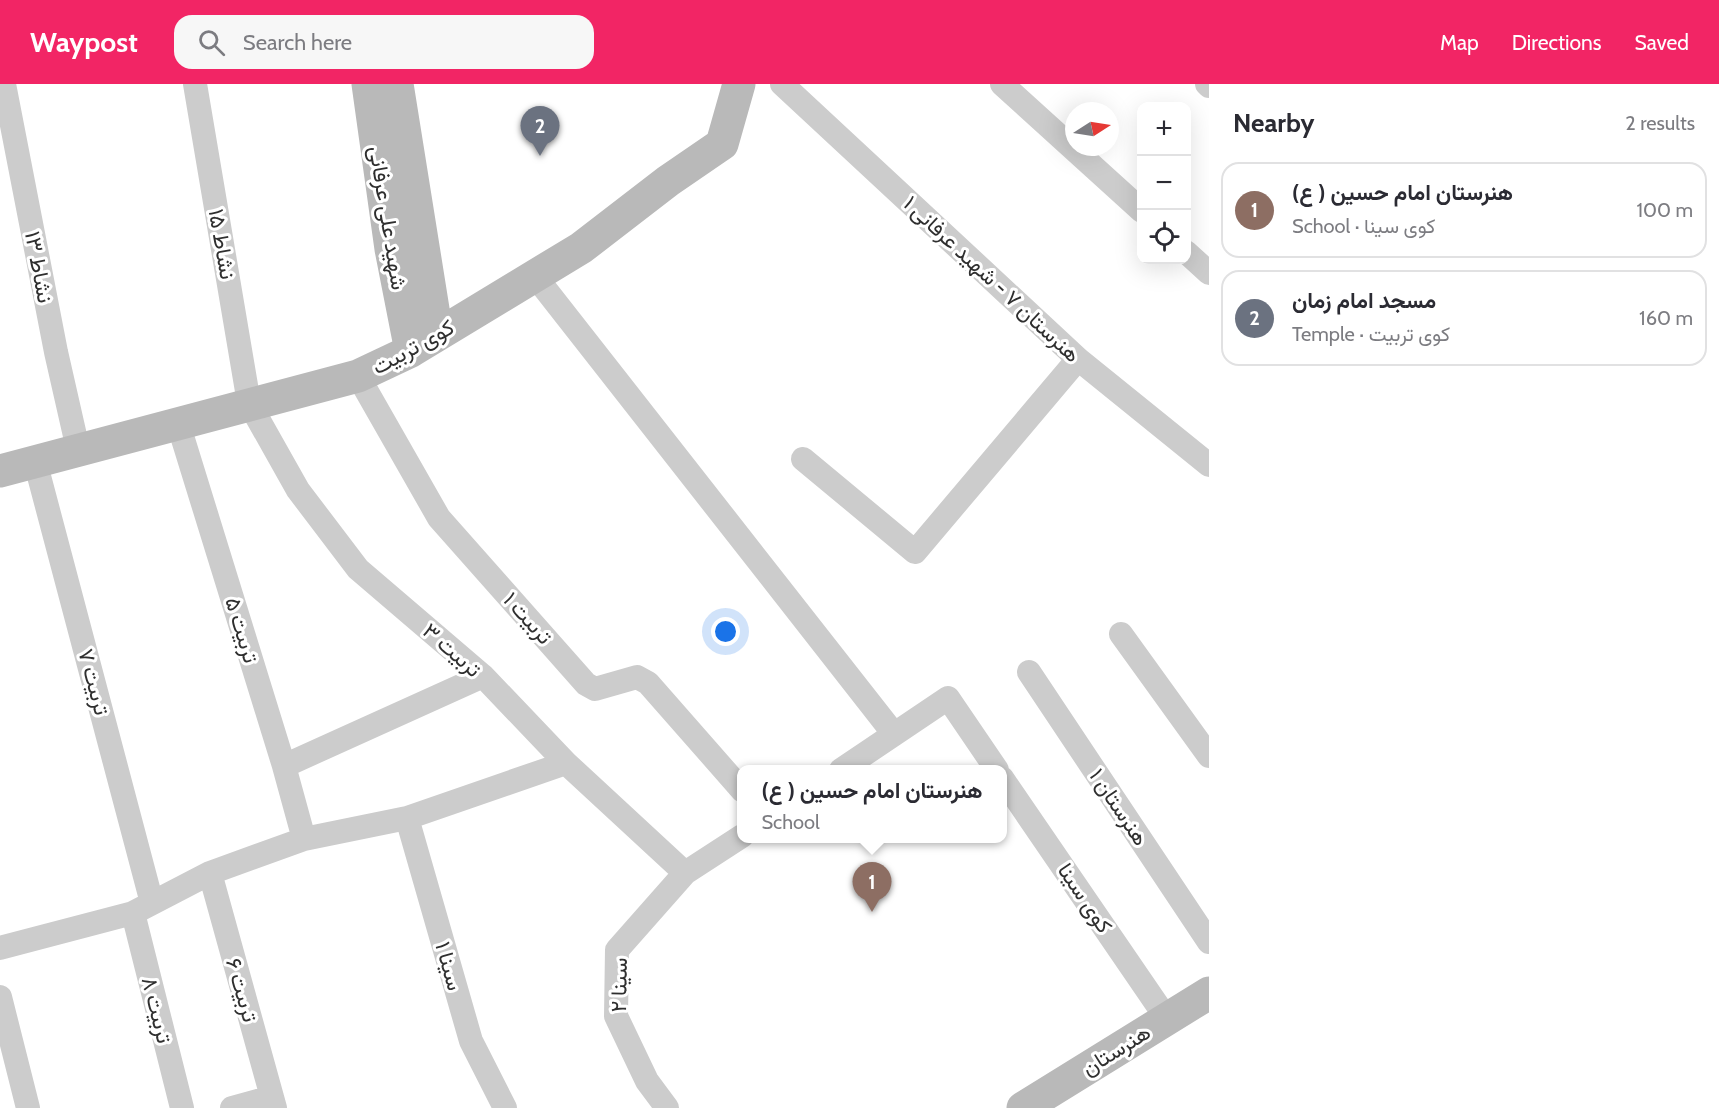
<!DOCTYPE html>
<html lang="en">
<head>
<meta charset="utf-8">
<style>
	body { margin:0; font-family:Cabin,Vazirmatn,sans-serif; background:#f7f7f7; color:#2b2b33 }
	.controls { position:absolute; right:18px; top:18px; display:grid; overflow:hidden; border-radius:12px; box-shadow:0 6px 24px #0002 }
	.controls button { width:54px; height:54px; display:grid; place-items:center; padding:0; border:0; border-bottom:2px solid #e1e1e2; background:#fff; color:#2b2b33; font:30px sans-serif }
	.compass { position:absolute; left:1065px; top:18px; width:54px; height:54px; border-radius:50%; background:#fff; box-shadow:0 6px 24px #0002; rotate:78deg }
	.you { position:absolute; left:726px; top:548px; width:21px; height:21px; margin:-15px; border:4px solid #fff; border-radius:50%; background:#1a73e8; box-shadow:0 0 0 9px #1a73e833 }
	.badge { display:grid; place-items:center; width:39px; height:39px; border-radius:50%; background:#f22565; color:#fff; font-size:20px; font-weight:700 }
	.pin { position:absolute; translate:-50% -50px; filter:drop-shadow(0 2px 3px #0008) }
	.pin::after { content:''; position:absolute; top:32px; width:21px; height:18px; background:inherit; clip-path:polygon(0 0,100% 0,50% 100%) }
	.popup { position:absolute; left:737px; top:681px; width:270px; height:78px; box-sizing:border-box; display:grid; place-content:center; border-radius:12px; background:#fff; filter:drop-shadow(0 2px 4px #0005); font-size:20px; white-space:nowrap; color:#7c7c81 }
	.popup b { font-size:22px; color:#2b2b33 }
	.popup::after { content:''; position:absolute; left:50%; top:100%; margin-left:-12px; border:12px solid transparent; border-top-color:#fff }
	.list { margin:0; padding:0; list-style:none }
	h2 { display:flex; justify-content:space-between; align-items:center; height:78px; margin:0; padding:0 24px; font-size:26px }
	h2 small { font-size:20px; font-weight:400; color:#7c7c81 }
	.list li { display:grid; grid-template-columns:39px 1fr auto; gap:18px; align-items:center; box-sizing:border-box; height:96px; margin:0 12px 12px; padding:0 12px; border:2px solid #e1e1e2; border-radius:18px }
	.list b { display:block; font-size:22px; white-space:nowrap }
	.list p { margin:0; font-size:20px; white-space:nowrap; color:#7c7c81 }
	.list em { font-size:20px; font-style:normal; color:#7c7c81 }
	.icon { flex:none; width:33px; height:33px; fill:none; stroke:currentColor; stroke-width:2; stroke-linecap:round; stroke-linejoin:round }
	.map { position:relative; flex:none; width:1209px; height:1024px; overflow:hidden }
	header { display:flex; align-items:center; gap:36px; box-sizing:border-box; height:84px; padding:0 30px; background:#f22565; color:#fff }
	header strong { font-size:28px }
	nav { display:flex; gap:33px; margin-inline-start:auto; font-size:21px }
	.search { width:420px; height:54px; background:#f7f7f7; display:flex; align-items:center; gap:15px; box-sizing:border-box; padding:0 21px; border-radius:18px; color:#7c7c81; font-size:22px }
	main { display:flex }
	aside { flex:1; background:#fff }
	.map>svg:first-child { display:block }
</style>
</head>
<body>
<header>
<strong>Waypost</strong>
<div class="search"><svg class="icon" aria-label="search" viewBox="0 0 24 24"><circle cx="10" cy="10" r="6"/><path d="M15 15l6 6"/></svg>Search here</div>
<nav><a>Map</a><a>Directions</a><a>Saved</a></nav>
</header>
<main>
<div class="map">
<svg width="1209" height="1024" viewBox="0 0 1209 1024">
	<rect width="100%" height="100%" fill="#fff"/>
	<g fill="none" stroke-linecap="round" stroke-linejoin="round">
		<!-- street -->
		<path stroke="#ccc" stroke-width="24" d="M 4,0 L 56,268 L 78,365
			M 195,0 L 249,319 L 298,406 L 358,485 L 483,592 L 566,679 L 685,789
			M 782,0 L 1078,275 L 1209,381
			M 1002,0 L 1142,127
			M 1207,0 L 1209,2
			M 1186,168 L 1209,189
			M 535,192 L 894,650
			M 358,292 L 439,434 L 586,600 L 595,605 L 637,593 L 648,599 L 742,706
			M 178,339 L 284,682 L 304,755
			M 803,375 L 915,468 L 1078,275
			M 35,377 L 152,819
			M 1121,550 L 1209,672
			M 1029,588 L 1209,858
			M 284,682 L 483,592
			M 841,686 L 948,614 L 997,686
			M 1002,694 L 1167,935
			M 407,734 L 471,957 L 505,1024
			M 210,789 L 275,1024
			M 133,829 L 182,1024
			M 0,864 L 133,829 L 210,789 L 304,755 L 407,734 L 566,679
			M 0,913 L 28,1024
			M 232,1024 L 272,1013
			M 667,1024 L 647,997 L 616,932 L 617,866 L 685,789 L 742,752"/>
		<!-- secondary -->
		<path stroke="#b9b9b9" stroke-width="33" d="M 368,0 L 391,165 L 411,267
			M 397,0 L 437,250
			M 0,387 L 358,292 L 411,267 L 581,164 L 668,97 L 722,60 L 739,0
			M 1023,1024 L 1209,909"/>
	</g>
	<g text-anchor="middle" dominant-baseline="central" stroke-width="6" stroke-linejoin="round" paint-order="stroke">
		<!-- street labels -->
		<g font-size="22" fill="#2f2f2f" stroke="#fff">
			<text transform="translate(388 134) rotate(81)">شهید علی عرفانی</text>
			<text transform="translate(222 160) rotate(80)">نشاط ۱۵</text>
			<text transform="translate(39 183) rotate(79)">نشاط ۱۳</text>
			<text transform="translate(992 195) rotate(43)">هنرستان ۷ - شهید عرفانی ۱</text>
			<text transform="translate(413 263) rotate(-29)">کوی تربیت</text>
			<text transform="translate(528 534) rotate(48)">تربیت ۱</text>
			<text transform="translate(242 546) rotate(73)">تربیت ۵</text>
			<text transform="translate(452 566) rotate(41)">تربیت ۳</text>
			<text transform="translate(94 598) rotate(75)">تربیت ۷</text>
			<text transform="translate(1119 723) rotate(56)">هنرستان ۱</text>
			<text transform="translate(1085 814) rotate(56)">کوی سینا</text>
			<text transform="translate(449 882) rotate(74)">سینا ۱</text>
			<text transform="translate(619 901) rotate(-89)">سینا ۲</text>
			<text transform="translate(242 906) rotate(74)">تربیت ۶</text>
			<text transform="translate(157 926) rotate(76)">تربیت ۸</text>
			<text transform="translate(1116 966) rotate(-32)">هنرستان</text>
		</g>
	</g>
</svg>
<div class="controls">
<button>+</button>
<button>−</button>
<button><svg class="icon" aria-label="locate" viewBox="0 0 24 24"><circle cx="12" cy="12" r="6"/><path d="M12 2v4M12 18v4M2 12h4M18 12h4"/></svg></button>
</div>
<svg class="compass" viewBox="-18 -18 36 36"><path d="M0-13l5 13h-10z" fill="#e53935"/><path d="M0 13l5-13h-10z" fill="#7c7c81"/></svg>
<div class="you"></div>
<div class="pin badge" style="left:872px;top:828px;background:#8d6e63">1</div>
<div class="popup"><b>هنرستان امام حسین ( ع)</b>School</div>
<div class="pin badge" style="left:540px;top:72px;background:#6b7280">2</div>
</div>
<aside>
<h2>Nearby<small>2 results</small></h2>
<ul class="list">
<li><span class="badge" style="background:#8d6e63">1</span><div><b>هنرستان امام حسین ( ع)</b><p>School · کوی سینا</p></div><em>100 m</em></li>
<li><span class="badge" style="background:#6b7280">2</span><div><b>مسجد امام زمان</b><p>Temple · کوی تربیت</p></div><em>160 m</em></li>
</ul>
</aside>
</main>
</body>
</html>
